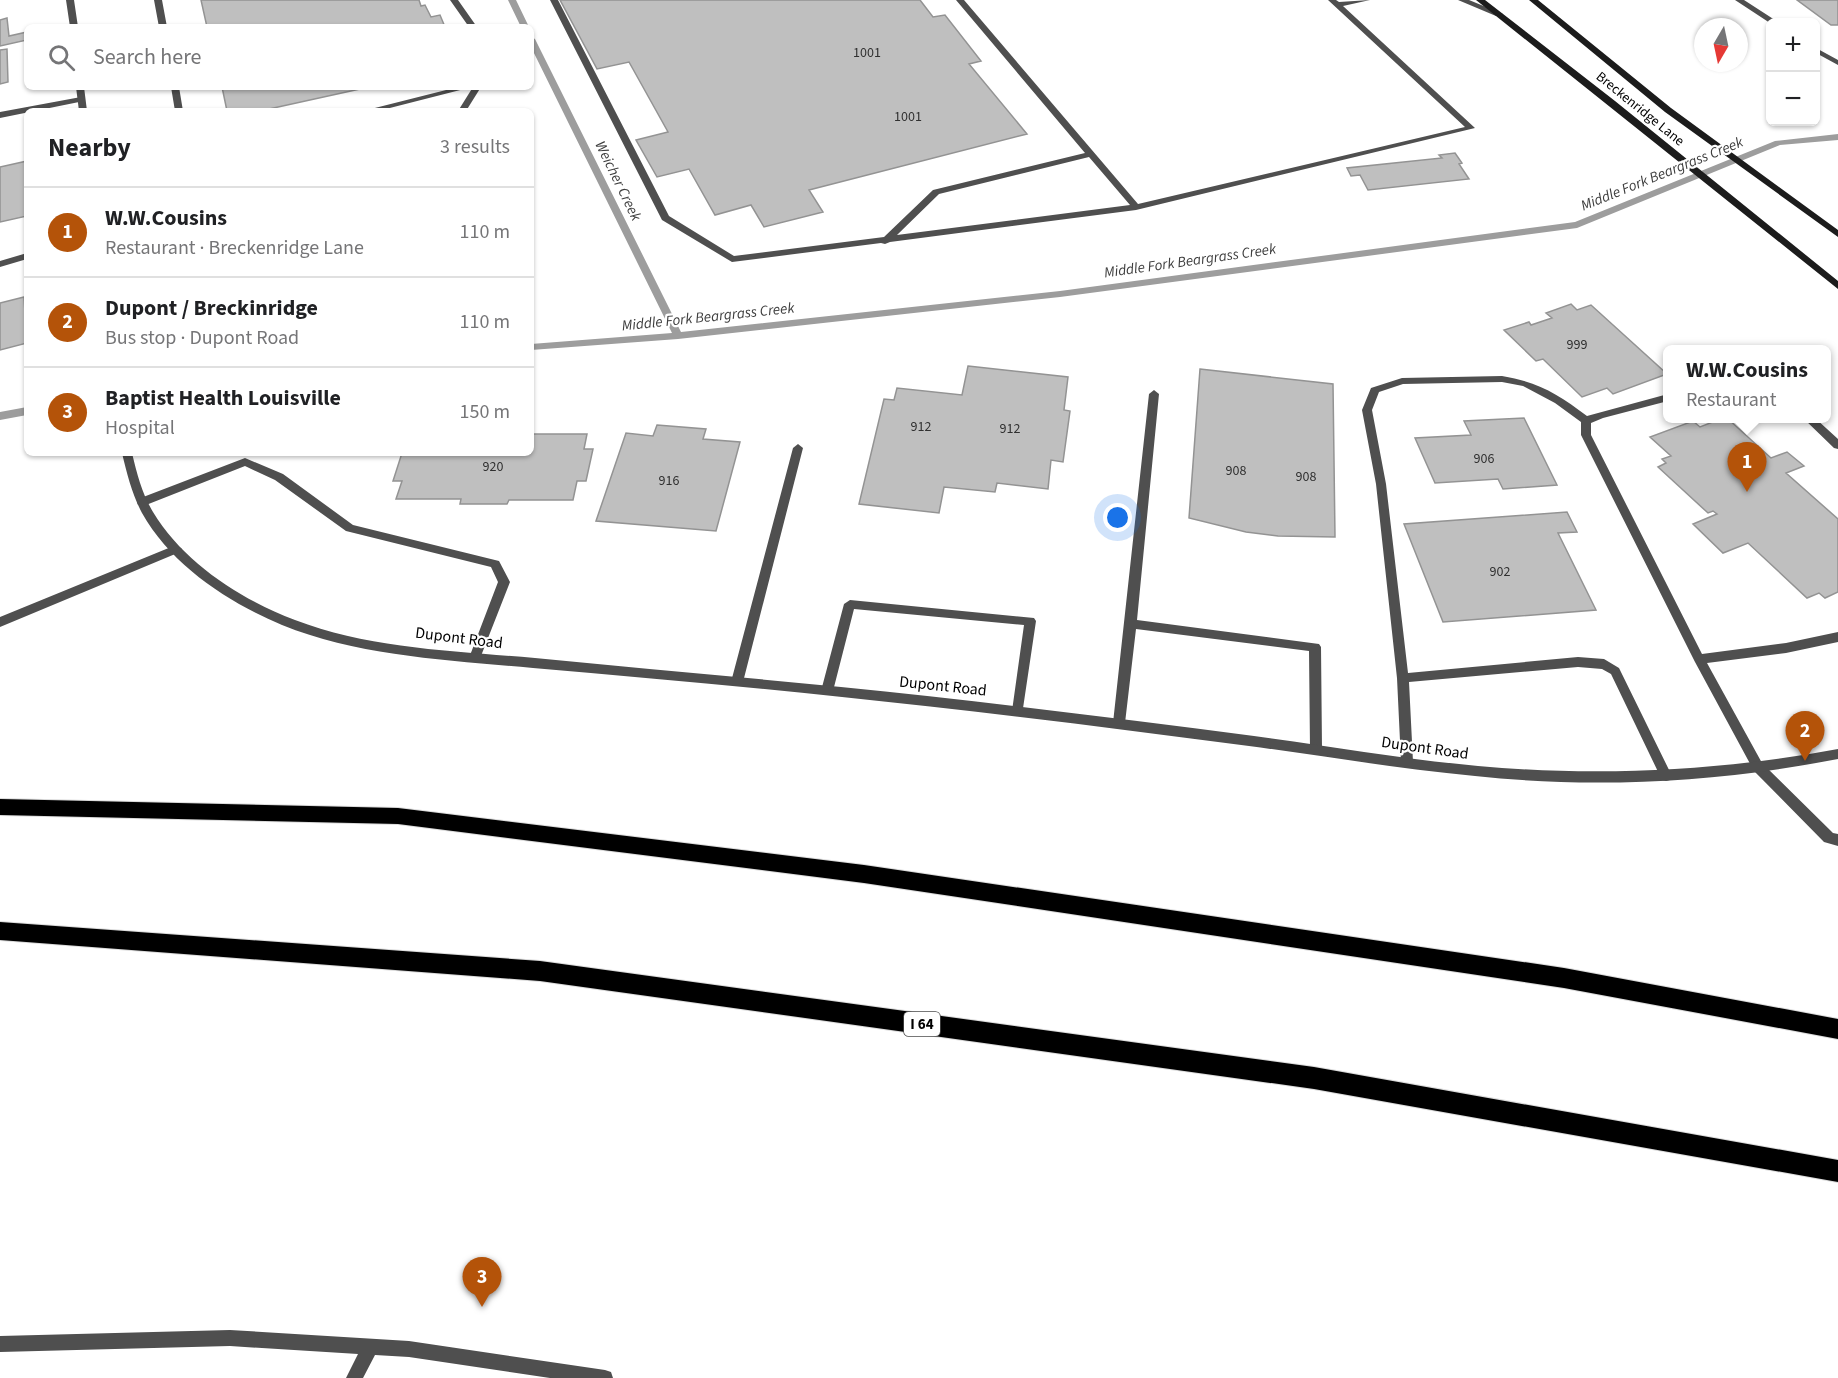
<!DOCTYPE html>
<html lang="en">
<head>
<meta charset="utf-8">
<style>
	body { margin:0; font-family:"Source Sans 3",sans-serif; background:#f2f2f2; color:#202124 }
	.controls { position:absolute; right:18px; top:18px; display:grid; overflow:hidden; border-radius:9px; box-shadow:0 2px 4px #0004 }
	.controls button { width:54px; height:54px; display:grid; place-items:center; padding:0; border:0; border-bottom:2px solid #e0e0e0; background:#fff; color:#202124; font:30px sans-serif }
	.compass { position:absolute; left:1694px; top:18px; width:54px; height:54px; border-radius:50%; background:#fff; box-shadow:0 2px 4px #0004; rotate:189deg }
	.you { position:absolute; left:1118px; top:518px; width:21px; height:21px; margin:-15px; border:4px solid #fff; border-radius:50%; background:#1a73e8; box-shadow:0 0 0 9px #1a73e833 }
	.badge { display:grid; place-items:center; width:39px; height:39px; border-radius:50%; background:#b45309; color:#fff; font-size:20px; font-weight:700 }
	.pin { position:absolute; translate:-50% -50px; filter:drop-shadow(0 2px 3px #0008) }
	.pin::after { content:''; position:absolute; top:32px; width:21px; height:18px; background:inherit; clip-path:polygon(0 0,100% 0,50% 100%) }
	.popup { position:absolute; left:1663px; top:345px; width:168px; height:78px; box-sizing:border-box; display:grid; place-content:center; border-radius:9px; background:#fff; filter:drop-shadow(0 2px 4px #0005); font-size:20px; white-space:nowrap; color:#757577 }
	.popup b { font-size:22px; color:#202124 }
	.popup::after { content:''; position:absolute; left:50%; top:100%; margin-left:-12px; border:12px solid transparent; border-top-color:#fff }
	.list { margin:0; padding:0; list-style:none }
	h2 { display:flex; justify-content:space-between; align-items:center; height:78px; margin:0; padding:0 24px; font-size:26px }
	h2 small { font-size:20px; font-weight:400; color:#757577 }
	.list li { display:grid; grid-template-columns:39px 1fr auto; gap:18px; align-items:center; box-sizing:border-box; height:90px; padding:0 24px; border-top:2px solid #e0e0e0 }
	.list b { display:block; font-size:22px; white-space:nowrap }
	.list p { margin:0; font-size:20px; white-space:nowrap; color:#757577 }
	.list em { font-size:20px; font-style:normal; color:#757577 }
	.icon { flex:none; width:33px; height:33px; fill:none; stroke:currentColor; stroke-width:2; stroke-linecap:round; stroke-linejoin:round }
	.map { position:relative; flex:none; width:1838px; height:1378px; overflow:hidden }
	.search { position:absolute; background:#fff; box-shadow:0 2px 4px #0004; left:24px; top:24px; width:510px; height:66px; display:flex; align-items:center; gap:15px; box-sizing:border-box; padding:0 21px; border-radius:9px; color:#757577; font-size:22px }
	.panel { position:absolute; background:#fff; box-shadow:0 2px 4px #0004; left:24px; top:108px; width:510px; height:348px; border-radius:9px }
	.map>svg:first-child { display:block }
</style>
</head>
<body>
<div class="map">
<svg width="1838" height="1378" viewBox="0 0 1838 1378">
	<rect width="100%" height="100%" fill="#fff"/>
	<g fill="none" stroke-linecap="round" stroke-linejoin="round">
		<!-- stream -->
		<path fill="#9d9d9d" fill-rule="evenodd" d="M 508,0 L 516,0 L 529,27 L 521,27 Z
			M 531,37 L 535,39 L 681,332 L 1060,291 L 1575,222 L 1775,141 L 1838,134 L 1838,140 L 1780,145 L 1577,228 L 1060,297 L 678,339 L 531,350 L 531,344 L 672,333 L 531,47 Z
			M 27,407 L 27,415 L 0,420 L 0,412 Z"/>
	</g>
	<!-- building -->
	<path fill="#bfbfbf" stroke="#939393" stroke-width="1.5" d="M 201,0 L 419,0 L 421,6 L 425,5 L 431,17 L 440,15 L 445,27 L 207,27 Z
		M 560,0 L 920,0 L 933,17 L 945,15 L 981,61 L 969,64 L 1027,134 L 809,190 L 823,212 L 764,227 L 751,205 L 715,215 L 689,169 L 657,177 L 636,140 L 668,132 L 629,62 L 597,69 Z
		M 1797,0 L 1838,0 L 1838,25 L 1831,25 Z
		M 7,18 L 9,36 L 27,32 L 27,40 L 0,46 L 0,20 Z
		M 7,49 L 8,82 L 0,84 L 0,50 Z
		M 222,87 L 369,87 L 260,111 L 227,111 Z
		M 1455,153 L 1462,163 L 1459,164 L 1469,179 L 1368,190 L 1360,175 L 1351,176 L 1347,168 L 1442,158 L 1439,155 Z
		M 27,161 L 27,216 L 0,222 L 0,167 Z
		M 24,297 L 27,343 L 0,350 L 0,303 Z
		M 1571,304 L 1577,310 L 1591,305 L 1667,374 L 1613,394 L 1607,388 L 1582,397 L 1543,359 L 1536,361 L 1504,330 L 1529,322 L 1531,325 L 1552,318 L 1546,313 Z
		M 968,366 L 1068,377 L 1064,410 L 1070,411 L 1063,462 L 1051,460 L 1048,489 L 997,483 L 995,492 L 944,487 L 939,513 L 859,504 L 884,399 L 894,400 L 897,388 L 962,395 Z
		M 1200,369 L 1333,384 L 1335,537 L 1278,536 L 1246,532 L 1189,518 Z
		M 1524,418 L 1557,485 L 1503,489 L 1498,479 L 1435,483 L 1415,438 L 1471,435 L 1464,421 Z
		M 1723,418 L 1727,418 L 1771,458 L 1787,452 L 1804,466 L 1786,473 L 1838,519 L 1838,592 L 1825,598 L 1819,593 L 1807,598 L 1748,543 L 1723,553 L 1693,524 L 1717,514 L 1713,511 L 1708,513 L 1658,467 L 1666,463 L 1662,459 L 1671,456 L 1650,437 L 1693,421 L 1700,427 Z
		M 657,425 L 706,429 L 703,439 L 740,442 L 716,531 L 596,521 L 626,433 L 653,436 Z
		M 531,434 L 587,434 L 584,449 L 593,449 L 586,481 L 577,481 L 573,500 L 509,500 L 507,504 L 460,504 L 461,499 L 396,499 L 402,481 L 393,481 L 402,453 L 531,453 Z
		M 1567,512 L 1577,532 L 1558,533 L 1596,610 L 1443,622 L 1404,524 Z"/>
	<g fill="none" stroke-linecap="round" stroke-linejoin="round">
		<!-- highway casing -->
		<g stroke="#dbdbdb" stroke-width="2">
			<path id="highway" d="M 0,799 L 398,808 L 864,865 L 1564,968 L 1838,1019 L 1838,1039 L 1564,988 L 864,883 L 398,824 L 0,815 Z
				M 0,922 L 540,961 L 1314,1067 L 1838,1160 L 1838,1182 L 1314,1089 L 540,981 L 0,940 Z"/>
		</g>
		<!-- lane -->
		<path fill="#4f4f4f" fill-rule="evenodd" d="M 154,0 L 162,0 L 167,27 L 159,27 Z
			M 450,0 L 458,0 L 477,27 L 469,27 Z
			M 550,0 L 558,0 L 669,216 L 734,256 L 884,237 L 933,190 L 1085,153 L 956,0 L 964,0 L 1138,204 L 1465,127 L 1328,0 L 1336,0 L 1339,2 L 1370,0 L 1343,6 L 1475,128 L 1136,210 L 890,242 L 885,244 L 881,243 L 732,262 L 662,220 ZM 1089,157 L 1130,205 L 897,235 L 939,194 Z
			M 1458,0 L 1469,0 L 1503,14 L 1496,16 Z
			M 1735,0 L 1744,0 L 1778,22 L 1770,23 Z
			M 1816,48 L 1838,60 L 1838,65 L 1816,53 Z
			M 171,87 L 179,87 L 183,111 L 175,111 Z
			M 458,87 L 472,87 L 378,111 L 363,111 Z
			M 473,87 L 481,87 L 466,111 L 458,111 Z
			M 81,97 L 84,97 L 84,101 L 0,118 L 0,112 Z
			M 27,253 L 27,259 L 0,267 L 0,261 Z
			M 1502,376 C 1538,382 1558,394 1587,416 L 1668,394 L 1668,401 L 1603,418 L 1591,423 L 1591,435 L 1702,654 L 1786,643 L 1838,632 L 1838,642 L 1786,653 L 1707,663 L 1762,763 L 1833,833 L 1838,834 L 1838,846 L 1824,842 L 1754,771 L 1695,662 L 1581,435 L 1581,422 L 1555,403 L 1523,386 L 1502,382 L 1403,384 L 1379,392 L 1372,410 L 1386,484 L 1408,673 L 1578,657 L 1604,659 L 1619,668 L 1672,776 L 1670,780 L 1666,781 L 1662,780 L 1611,674 L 1602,669 L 1578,667 L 1409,682 L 1413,762 L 1411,766 L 1407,767 L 1403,766 L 1401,762 L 1397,678 L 1376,484 L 1362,410 L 1371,388 L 1402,378 Z
			M 1154,390 L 1159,394 L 1137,620 L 1319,644 L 1321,647 L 1322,749 L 1320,753 L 1316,754 L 1312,753 L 1310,749 L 1309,651 L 1136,629 L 1125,723 L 1123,727 L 1115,727 L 1113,723 L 1149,394 Z
			M 1803,418 L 1815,418 L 1838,439 L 1838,449 L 1834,448 Z
			M 798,444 L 803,448 L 743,682 L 741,685 L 733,685 L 731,682 L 793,448 Z
			M 245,458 L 283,474 L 353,525 L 499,561 L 510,582 L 479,661 L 471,661 L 469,658 L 498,582 L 491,567 L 346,531 L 275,480 L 245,466 L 146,505 L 138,505 L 137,502 L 138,499 Z
			M 176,545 L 182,549 L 180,552 L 0,627 L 0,617 Z
			M 850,600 L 1034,618 L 1036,621 L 1022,715 L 1014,715 L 1012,711 L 1024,625 L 854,609 L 833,691 L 831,694 L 823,694 L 821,691 L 844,604 Z
			M 230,1330 L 409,1341 L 605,1370 L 611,1372 L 613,1378 L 550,1378 L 409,1357 L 375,1355 L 363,1378 L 346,1378 L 358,1354 L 230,1346 L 0,1352 L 0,1336 Z"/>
		<!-- street -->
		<path fill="#4f4f4f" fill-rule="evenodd" d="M 66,0 L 74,0 L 78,27 L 70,27 Z
			M 76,87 L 84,87 L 87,111 L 79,111 Z
			M 122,453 L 132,453 C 137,474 142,494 153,512 C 184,563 240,599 295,620 C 370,649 456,651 535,658 C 637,668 739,677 841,687 C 979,701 1117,718 1254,736 C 1329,746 1403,759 1478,766 C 1599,777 1719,771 1838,749 L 1838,759 C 1719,782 1596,789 1475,776 C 1400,769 1324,756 1249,746 C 1114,728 978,711 842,697 C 739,686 636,677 533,668 C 450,660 361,657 282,625 C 228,602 172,566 142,513 C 132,494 127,474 122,453 Z"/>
		<!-- secondary -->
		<path fill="#1c1c1c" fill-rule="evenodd" d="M 1476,0 L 1485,0 L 1615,101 L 1838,281 L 1838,289 Z
			M 1529,0 L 1538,0 L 1671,108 L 1838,230 L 1838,237 L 1665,112 Z"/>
		<!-- highway -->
		<use href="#highway" fill="#000" fill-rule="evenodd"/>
	</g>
	<g text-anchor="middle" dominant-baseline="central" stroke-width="4.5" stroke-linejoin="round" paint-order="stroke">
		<!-- number labels -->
		<g font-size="14" fill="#303030">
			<text x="867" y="53">1001</text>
			<text x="908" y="117">1001</text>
			<text x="1577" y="345">999</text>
			<text x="921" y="427">912</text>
			<text x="1010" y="429">912</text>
			<text x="1484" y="459">906</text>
			<text x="493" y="467">920</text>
			<text x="1236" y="471">908</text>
			<text x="1306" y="477">908</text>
			<text x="669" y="481">916</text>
			<text x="1500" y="572">902</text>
		</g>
		<!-- far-street labels -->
		<g font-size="14" fill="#000" stroke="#fff">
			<text transform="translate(1640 109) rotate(39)">Breckenridge Lane</text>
		</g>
		<!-- far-water labels -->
		<g font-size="15" font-style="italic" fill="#3e3e3e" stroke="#fff">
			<text transform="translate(1662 174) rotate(-22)">Middle Fork Beargrass Creek</text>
			<text transform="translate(618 181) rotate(64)">Weicher Creek</text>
			<text transform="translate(1190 261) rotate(-8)">Middle Fork Beargrass Creek</text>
			<text transform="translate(708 317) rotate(-6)">Middle Fork Beargrass Creek</text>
		</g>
		<!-- shield labels -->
		<rect fill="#fff" stroke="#4c4c4c" stroke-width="1.5" x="904" y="1012" width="36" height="24" rx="4.5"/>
		<g font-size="15" font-weight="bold" fill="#000">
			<text x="922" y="1024">I 64</text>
		</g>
		<!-- street labels -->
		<g font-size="16" fill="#000" stroke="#fff">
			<text transform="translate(459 638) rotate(7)">Dupont Road</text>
			<text transform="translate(943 686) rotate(6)">Dupont Road</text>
			<text transform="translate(1425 748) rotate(8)">Dupont Road</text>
		</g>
	</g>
</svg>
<div class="controls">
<button>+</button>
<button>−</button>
</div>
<svg class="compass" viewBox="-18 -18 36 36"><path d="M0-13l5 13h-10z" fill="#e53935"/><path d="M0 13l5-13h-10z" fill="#757577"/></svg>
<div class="you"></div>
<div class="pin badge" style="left:1747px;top:492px">1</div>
<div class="popup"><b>W.W.Cousins</b>Restaurant</div>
<div class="pin badge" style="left:1805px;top:761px">2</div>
<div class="pin badge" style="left:482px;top:1307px">3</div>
<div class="search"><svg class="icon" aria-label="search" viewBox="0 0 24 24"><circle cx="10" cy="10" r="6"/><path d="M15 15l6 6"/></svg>Search here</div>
<section class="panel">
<h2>Nearby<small>3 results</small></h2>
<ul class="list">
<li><span class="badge">1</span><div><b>W.W.Cousins</b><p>Restaurant · Breckenridge Lane</p></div><em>110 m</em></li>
<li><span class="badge">2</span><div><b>Dupont / Breckinridge</b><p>Bus stop · Dupont Road</p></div><em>110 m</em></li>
<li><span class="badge">3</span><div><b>Baptist Health Louisville</b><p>Hospital</p></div><em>150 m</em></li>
</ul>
</section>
</div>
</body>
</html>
